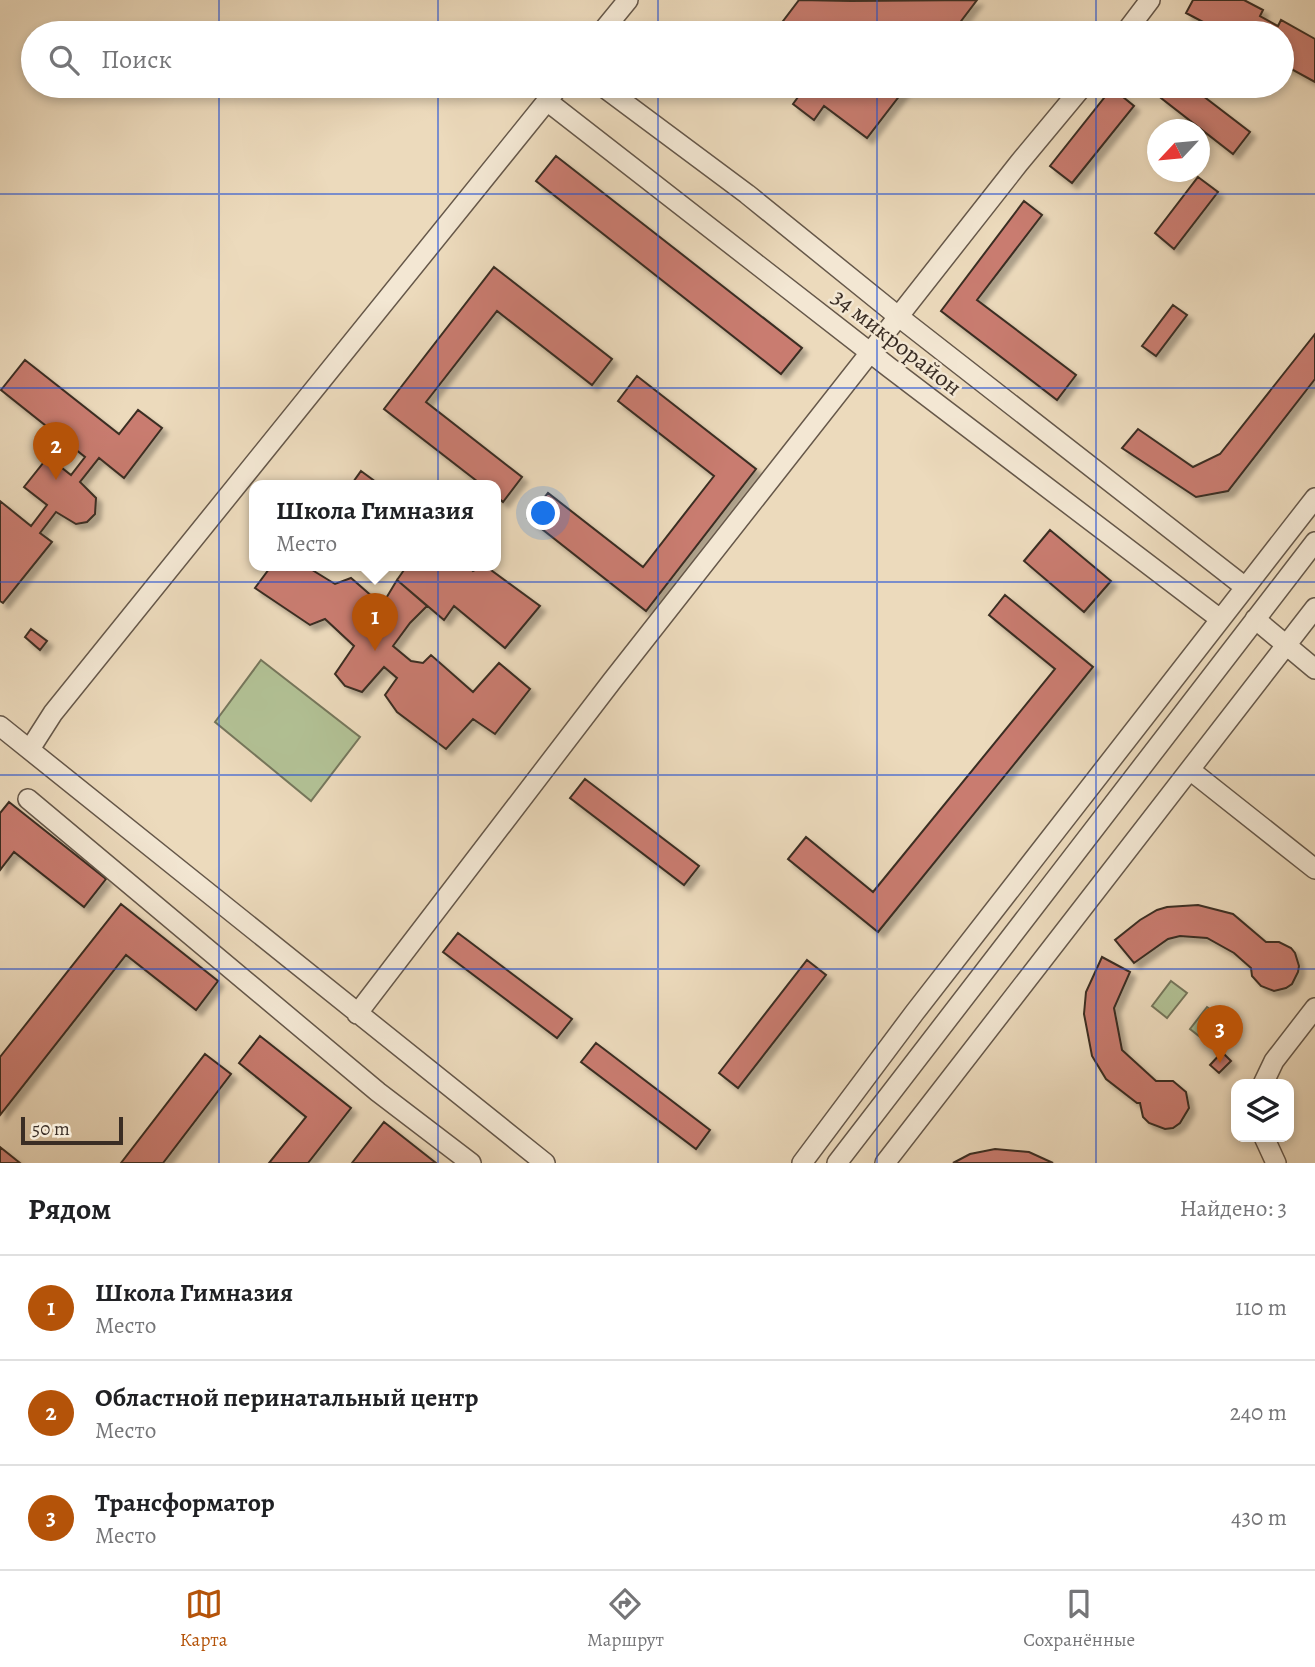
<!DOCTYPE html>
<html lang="ru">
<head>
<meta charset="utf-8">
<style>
	body { margin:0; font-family:Alegreya,serif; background:#f2f2f2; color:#202124 }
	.controls { position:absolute; right:21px; bottom:21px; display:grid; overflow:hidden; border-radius:14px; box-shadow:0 4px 10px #0003 }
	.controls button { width:63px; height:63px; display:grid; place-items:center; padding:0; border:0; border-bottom:2px solid #e0e0e0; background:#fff; color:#202124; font:35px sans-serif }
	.compass { position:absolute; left:1147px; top:119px; width:63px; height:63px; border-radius:50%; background:#fff; box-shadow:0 4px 10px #0003; rotate:244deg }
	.scale { position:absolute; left:21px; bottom:18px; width:102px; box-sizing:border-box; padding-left:7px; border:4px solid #3a2d24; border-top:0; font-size:19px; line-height:24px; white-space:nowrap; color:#3a2d24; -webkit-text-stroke:5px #f3e7d3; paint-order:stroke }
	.you { position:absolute; left:544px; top:514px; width:24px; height:24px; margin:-18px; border:5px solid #fff; border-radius:50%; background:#1a73e8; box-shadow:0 0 0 10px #1a73e833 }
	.badge { display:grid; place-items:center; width:46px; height:46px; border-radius:50%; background:#b45309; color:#fff; font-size:23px; font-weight:700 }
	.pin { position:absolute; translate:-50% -58px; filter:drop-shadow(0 2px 4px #0008) }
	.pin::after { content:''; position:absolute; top:37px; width:24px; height:21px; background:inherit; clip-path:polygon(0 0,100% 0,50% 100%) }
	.popup { position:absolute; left:249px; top:480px; width:252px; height:91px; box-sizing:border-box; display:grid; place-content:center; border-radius:14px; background:#fff; filter:drop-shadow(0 2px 5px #0005); font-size:23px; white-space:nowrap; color:#757577 }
	.popup b { font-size:26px; color:#202124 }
	.popup::after { content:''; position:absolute; left:50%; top:100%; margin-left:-14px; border:14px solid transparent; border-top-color:#fff }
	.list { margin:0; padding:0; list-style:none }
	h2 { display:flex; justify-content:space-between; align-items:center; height:91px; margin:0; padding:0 28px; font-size:30px }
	h2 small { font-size:23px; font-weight:400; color:#757577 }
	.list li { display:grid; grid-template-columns:46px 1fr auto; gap:21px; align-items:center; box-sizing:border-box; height:105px; padding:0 28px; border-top:2px solid #e0e0e0 }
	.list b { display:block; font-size:26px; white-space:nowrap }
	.list p { margin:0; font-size:23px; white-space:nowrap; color:#757577 }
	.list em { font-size:23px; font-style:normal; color:#757577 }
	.icon { flex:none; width:38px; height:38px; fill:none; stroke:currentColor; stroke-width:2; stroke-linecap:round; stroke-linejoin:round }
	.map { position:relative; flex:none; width:1315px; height:1163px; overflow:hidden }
	.search { position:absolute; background:#fff; box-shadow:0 4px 10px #0003; left:21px; right:21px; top:21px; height:77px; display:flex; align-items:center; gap:18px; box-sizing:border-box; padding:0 24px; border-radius:38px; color:#757577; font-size:26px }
	.sheet { height:406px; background:#fff }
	nav { display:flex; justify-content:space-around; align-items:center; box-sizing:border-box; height:98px; border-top:2px solid #e0e0e0; background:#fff; font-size:19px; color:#757577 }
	nav a { display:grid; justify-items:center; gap:4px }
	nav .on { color:#b45309 }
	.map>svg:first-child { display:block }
</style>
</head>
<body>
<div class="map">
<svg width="1315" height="1163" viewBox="0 0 1315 1163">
	<defs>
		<filter id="shadow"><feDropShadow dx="5.5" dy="5.5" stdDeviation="2" flood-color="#0004"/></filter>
	</defs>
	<rect width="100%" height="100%" fill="#ecdabc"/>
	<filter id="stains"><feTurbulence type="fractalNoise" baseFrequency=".00286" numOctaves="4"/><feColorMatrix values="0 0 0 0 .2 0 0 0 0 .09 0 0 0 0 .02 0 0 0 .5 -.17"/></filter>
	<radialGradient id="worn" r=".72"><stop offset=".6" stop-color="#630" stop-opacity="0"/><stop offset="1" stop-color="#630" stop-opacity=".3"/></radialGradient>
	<!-- green -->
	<path fill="#b2c195" stroke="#76775c" stroke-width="2" d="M 261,660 L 360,737 L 311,801 L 215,722 Z
		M 1171,981 L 1187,993 L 1167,1018 L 1152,1006 Z
		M 1207,1007 L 1221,1017 L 1204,1040 L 1190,1029 Z"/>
	<!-- building -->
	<path fill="#c97c6f" stroke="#3a2d24" stroke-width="2" filter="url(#shadow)" d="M 799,0 L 851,1 L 977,0 L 952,33 L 911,33 L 898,24 L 892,33 L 774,33 Z
		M 1193,0 L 1244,0 L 1263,10 L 1260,16 L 1278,26 L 1281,20 L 1315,39 L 1315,82 L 1282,64 L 1282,33 L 1224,33 L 1186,13 Z
		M 806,86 L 907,86 L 867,138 L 824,106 L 814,120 L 793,104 Z
		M 1170,86 L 1190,86 L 1250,132 L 1233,154 L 1161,98 Z
		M 1112,88 L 1134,106 L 1072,183 L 1050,166 Z
		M 556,156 L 802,348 L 781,374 L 536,181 Z
		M 1198,177 L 1218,192 L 1174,249 L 1155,233 Z
		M 1024,201 L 1042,215 L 977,300 L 1076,375 L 1057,400 L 941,311 Z
		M 494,267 L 612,359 L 592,385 L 497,311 L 426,402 L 522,477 L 503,502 L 496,496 L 496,485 L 482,485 L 384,409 Z
		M 1173,305 L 1187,315 L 1156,356 L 1142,346 Z
		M 1315,334 L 1315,379 L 1228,491 L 1196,497 L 1122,448 L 1138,429 L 1193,467 L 1220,454 Z
		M 25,360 L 119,434 L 138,410 L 162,428 L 124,478 L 99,458 L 80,482 L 96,498 L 95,514 L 87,522 L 76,524 L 56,512 L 40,533 L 52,542 L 3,603 L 0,601 L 0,501 L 31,526 L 47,505 L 24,487 L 48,457 L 71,475 L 85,457 L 1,390 Z
		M 637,376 L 756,469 L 646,611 L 528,518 L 548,493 L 643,567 L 714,476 L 618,401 Z
		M 361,471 L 380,485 L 351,485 Z
		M 1050,530 L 1111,581 L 1084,612 L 1024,561 Z
		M 272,565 L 304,565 L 335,584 L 351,578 L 382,605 L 397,580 L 427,606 L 410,623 L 393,646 L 411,661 L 423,663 L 431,655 L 473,692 L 499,663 L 530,689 L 495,734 L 473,719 L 446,749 L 397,712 L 385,695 L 397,678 L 384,667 L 362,692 L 345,686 L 335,674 L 354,646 L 325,619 L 310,625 L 255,588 Z
		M 398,565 L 466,565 L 473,571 L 484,565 L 540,606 L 505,648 L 454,606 L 444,620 L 397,580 L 404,570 Z
		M 1005,595 L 1093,667 L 878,932 L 788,859 L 806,837 L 873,892 L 1055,669 L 989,615 Z
		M 31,629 L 47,641 L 40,650 L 25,637 Z
		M 585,779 L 699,866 L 684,885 L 570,798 Z
		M 9,802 L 106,879 L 84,907 L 14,852 L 0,870 L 0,813 Z
		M 121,904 L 218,981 L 196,1010 L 126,955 L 0,1115 L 0,1057 Z
		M 1198,905 L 1233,914 L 1266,942 L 1279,942 L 1291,948 L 1295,953 L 1299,966 L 1298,972 L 1292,984 L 1286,988 L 1274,991 L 1261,986 L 1252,976 L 1251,968 L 1234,953 L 1207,938 L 1180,936 L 1168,939 L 1134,963 L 1115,940 L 1140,920 L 1157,910 L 1167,907 Z
		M 458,933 L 572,1019 L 557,1038 L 443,952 Z
		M 1102,957 L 1130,972 L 1114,1008 L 1122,1050 L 1156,1081 L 1173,1081 L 1186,1092 L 1189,1108 L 1180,1123 L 1173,1128 L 1165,1129 L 1149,1123 L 1143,1117 L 1140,1103 L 1137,1103 L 1106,1079 L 1092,1056 L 1084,1014 L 1086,992 Z
		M 807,960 L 826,975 L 738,1088 L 719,1073 Z
		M 260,1036 L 351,1108 L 308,1163 L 269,1163 L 306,1117 L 239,1063 Z
		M 596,1043 L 710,1130 L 696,1149 L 581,1062 Z
		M 1222,1052 L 1231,1061 L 1219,1073 L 1210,1065 Z
		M 205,1054 L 231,1074 L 163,1163 L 121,1163 Z
		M 384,1122 L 436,1163 L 352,1163 Z
		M 0,1147 L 20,1163 L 0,1163 Z
		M 995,1149 L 1029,1152 L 1053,1163 L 953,1163 L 970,1154 Z"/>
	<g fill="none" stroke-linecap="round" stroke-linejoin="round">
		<!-- minor casing -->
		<g stroke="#66584a" stroke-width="22">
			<path id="minor" d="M 601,33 L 628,0
				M 1125,33 L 1150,0
				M 602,86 L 747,194 L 899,317 L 1245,587
				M 547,101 L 890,368 L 1220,619
				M 1255,619 L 1315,669
				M 0,726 L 545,1163
				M 30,749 L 53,713 L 559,86
				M 1190,770 L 1315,869
				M 28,799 L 378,1092 L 471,1163
				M 357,1014 L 612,681 L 1019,163 L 1083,86
				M 1263,1084 L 1274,1061 L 1315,1008
				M 1264,1137 L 1276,1163
				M 802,1163 L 915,1012 L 1315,498
				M 837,1163 L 1315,542
				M 885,1163 L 1315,608"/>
		</g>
		<!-- minor -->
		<use href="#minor" stroke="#f3e7d3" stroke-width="19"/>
	</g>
	<!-- grid -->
	<path fill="none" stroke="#1d4ed8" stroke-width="2" stroke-opacity="0.55" d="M 219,0 L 219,33M 438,0 L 438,33M 658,0 L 658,33M 877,0 L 877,33M 1096,0 L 1096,33M 219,86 L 219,1163M 438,86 L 438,1163M 658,86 L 658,1163M 877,86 L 877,1163M 1096,86 L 1096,1163M 0,194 L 1315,194M 0,388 L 1315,388M 0,582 L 1315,582M 0,775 L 1315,775M 0,969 L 1315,969"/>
	<g text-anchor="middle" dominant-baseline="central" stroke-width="5" stroke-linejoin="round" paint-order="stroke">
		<!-- street labels -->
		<g font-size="24" fill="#3a2d24" stroke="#f3e7d3">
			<text transform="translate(897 342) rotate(38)">34 микрорайон</text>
		</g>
	</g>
	<rect width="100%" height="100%" filter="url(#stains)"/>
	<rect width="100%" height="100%" fill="url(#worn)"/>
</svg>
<div class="controls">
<button><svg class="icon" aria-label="layers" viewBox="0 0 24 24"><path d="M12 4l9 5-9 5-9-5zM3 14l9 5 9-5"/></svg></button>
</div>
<svg class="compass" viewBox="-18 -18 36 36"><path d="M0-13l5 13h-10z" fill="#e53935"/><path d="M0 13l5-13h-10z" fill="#757577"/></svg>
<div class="scale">50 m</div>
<div class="you"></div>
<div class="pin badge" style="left:375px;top:651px">1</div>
<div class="popup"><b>Школа Гимназия</b>Место</div>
<div class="pin badge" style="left:56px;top:480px">2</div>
<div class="pin badge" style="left:1220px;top:1063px">3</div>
<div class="search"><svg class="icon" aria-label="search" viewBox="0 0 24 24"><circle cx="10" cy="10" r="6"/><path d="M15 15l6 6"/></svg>Поиск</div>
</div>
<section class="sheet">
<h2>Рядом<small>Найдено: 3</small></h2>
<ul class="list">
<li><span class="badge">1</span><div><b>Школа Гимназия</b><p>Место</p></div><em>110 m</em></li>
<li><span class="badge">2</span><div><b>Областной перинатальный центр</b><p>Место</p></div><em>240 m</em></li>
<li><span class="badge">3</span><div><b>Трансформатор</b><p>Место</p></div><em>430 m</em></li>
</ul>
</section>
<nav>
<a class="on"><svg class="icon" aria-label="map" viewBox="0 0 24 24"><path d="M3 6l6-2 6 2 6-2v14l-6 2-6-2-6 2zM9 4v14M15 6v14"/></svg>Карта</a>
<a><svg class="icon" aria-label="directions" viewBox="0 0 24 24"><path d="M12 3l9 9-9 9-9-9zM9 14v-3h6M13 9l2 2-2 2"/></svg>Маршрут</a>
<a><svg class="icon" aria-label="saved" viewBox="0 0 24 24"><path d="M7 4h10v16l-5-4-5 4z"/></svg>Сохранённые</a>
</nav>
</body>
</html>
